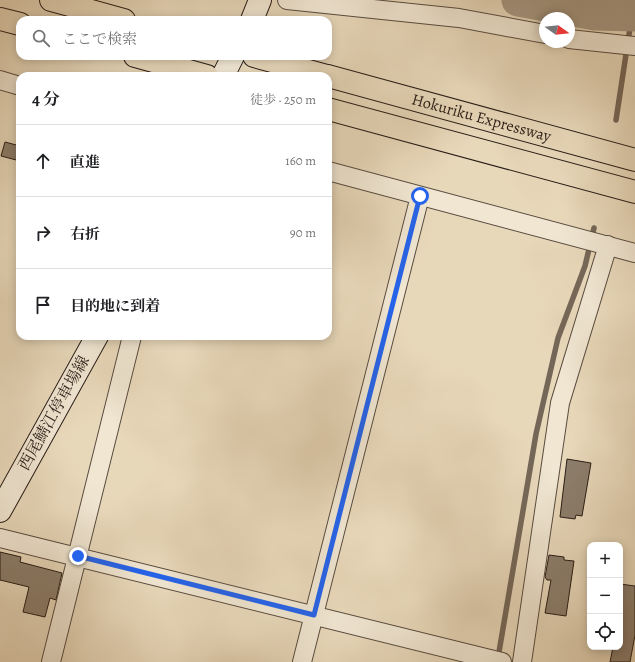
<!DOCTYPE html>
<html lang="ja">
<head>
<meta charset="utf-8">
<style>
	body { margin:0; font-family:Alegreya,"Noto Serif JP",serif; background:#f2f2f2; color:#202124 }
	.controls { position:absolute; right:12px; bottom:12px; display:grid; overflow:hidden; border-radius:8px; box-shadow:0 2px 10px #0003 }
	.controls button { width:36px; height:36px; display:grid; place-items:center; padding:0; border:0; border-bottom:1px solid #e0e0e0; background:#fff; color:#202124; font:20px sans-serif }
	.compass { position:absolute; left:539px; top:12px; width:36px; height:36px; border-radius:50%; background:#fff; box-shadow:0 2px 10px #0003; rotate:105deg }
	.stop { position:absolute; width:12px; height:12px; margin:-9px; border:3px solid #2563eb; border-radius:50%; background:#fff }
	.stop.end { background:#2563eb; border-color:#fff; box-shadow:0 1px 4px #0008 }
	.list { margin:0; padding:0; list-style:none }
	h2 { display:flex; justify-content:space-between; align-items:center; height:52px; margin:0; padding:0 16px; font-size:17px }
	h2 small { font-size:13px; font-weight:400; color:#757577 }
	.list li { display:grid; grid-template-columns:26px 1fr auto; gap:12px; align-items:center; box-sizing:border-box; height:72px; padding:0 16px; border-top:1px solid #e0e0e0 }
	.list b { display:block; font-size:15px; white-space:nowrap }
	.list em { font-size:13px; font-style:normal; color:#757577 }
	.icon { flex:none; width:22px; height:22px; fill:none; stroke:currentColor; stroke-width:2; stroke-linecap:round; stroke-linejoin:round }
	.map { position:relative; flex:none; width:635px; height:662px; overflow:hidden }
	.search { position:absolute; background:#fff; box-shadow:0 2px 10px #0003; left:16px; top:16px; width:316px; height:44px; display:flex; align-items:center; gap:10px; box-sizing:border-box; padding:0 14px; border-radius:12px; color:#757577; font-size:15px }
	.panel { position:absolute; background:#fff; box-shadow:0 2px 10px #0003; left:16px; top:72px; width:316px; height:268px; border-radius:12px }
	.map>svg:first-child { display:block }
</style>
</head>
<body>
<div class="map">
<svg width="635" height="662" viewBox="0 0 635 662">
	<rect width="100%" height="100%" fill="#e8d8ba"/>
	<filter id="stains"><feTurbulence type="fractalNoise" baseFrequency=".005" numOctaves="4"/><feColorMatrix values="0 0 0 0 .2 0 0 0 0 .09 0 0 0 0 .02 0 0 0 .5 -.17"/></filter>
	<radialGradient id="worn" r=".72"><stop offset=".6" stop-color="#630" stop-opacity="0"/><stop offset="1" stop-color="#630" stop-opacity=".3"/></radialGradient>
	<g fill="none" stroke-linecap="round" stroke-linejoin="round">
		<!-- stream -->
		<path stroke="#756758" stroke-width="5.5" d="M 616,120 L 632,15
			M 498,658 L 536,434 L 558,338 L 585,266 L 594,228"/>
		<!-- river -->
		<path stroke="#a79883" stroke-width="33" d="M 518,0 L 595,14 L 635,15"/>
	</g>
	<!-- building -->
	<path fill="#8c7e6c" stroke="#291d17" d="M 5,142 L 20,146 L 20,161 L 1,156 Z
		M 567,459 L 591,463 L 582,516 L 576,515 L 575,519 L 560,517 Z
		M 0,552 L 21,557 L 20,562 L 62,573 L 56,600 L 50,598 L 45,617 L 23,612 L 29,587 L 0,580 Z
		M 549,555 L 564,557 L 564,560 L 574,561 L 566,616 L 545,613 L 551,580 L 547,580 L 545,577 Z
		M 620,584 L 635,586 L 635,635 L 630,662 L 610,662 L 613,647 L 620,647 Z"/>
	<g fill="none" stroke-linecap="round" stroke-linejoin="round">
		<!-- street casing -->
		<g stroke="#594c40" stroke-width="20">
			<path id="street" d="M 287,0 L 459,18 L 545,34
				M 569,39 L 635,46
				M 0,80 L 20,86
				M 328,171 L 635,253
				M 0,538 L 502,662
				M 51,662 L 132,336
				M 302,662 L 420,196
				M 522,662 L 560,403 L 608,245"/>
		</g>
		<!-- secondary casing -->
		<g stroke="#291d17" stroke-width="24">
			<path id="secondary" d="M 252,20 L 260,0
				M 223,76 L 233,56
				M 0,511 L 97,336"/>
		</g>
		<!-- highway casing -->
		<g stroke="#291d17" stroke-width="24">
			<g id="highway">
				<path d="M 51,0 L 124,20"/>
				<path d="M 0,19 L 20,24"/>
				<path d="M 135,56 L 207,76"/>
				<path d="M 254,56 L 327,76"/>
				<path id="s1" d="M 328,76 L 635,160"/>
				<path d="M 328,109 L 635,192"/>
			</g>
		</g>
		<!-- street -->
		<use href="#street" stroke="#f0e6d2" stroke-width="18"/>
		<!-- secondary -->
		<use href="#secondary" stroke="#f0e6d2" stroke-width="22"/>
		<!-- highway -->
		<use href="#highway" stroke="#e8d8ba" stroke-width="22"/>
	</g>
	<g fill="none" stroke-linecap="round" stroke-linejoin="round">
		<!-- route -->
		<path stroke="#2563eb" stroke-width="5" d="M 78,556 L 314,615 L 420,196"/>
	</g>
	<g text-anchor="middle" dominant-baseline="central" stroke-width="3" stroke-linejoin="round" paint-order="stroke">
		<!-- street labels -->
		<g font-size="16" fill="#291d17" stroke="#f0e6d2">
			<text stroke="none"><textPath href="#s1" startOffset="159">Hokuriku Expressway</textPath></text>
			<text transform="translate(54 413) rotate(-61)">西尾鯖江停車場線</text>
		</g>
	</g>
	<rect width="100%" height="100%" filter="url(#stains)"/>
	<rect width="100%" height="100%" fill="url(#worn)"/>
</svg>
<div class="controls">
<button>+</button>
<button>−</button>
<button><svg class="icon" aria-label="locate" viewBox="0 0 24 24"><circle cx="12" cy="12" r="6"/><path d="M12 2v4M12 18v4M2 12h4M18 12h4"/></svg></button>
</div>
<svg class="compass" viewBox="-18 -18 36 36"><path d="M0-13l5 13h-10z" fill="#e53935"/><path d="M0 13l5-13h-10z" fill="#757577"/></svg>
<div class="stop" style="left:420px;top:196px"></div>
<div class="stop end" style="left:78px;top:556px"></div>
<div class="search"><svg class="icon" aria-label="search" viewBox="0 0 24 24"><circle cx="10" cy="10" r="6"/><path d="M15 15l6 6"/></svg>ここで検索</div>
<section class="panel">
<h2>4 分<small>徒歩 · 250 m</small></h2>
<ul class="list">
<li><svg class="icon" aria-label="ahead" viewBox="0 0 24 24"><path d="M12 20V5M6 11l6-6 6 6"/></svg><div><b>直進</b></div><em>160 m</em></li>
<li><svg class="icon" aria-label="right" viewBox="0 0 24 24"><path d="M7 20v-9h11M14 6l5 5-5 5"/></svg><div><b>右折</b></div><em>90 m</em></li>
<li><svg class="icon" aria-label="arrive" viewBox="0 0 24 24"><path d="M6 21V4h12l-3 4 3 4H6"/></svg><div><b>目的地に到着</b></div></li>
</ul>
</section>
</div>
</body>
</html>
